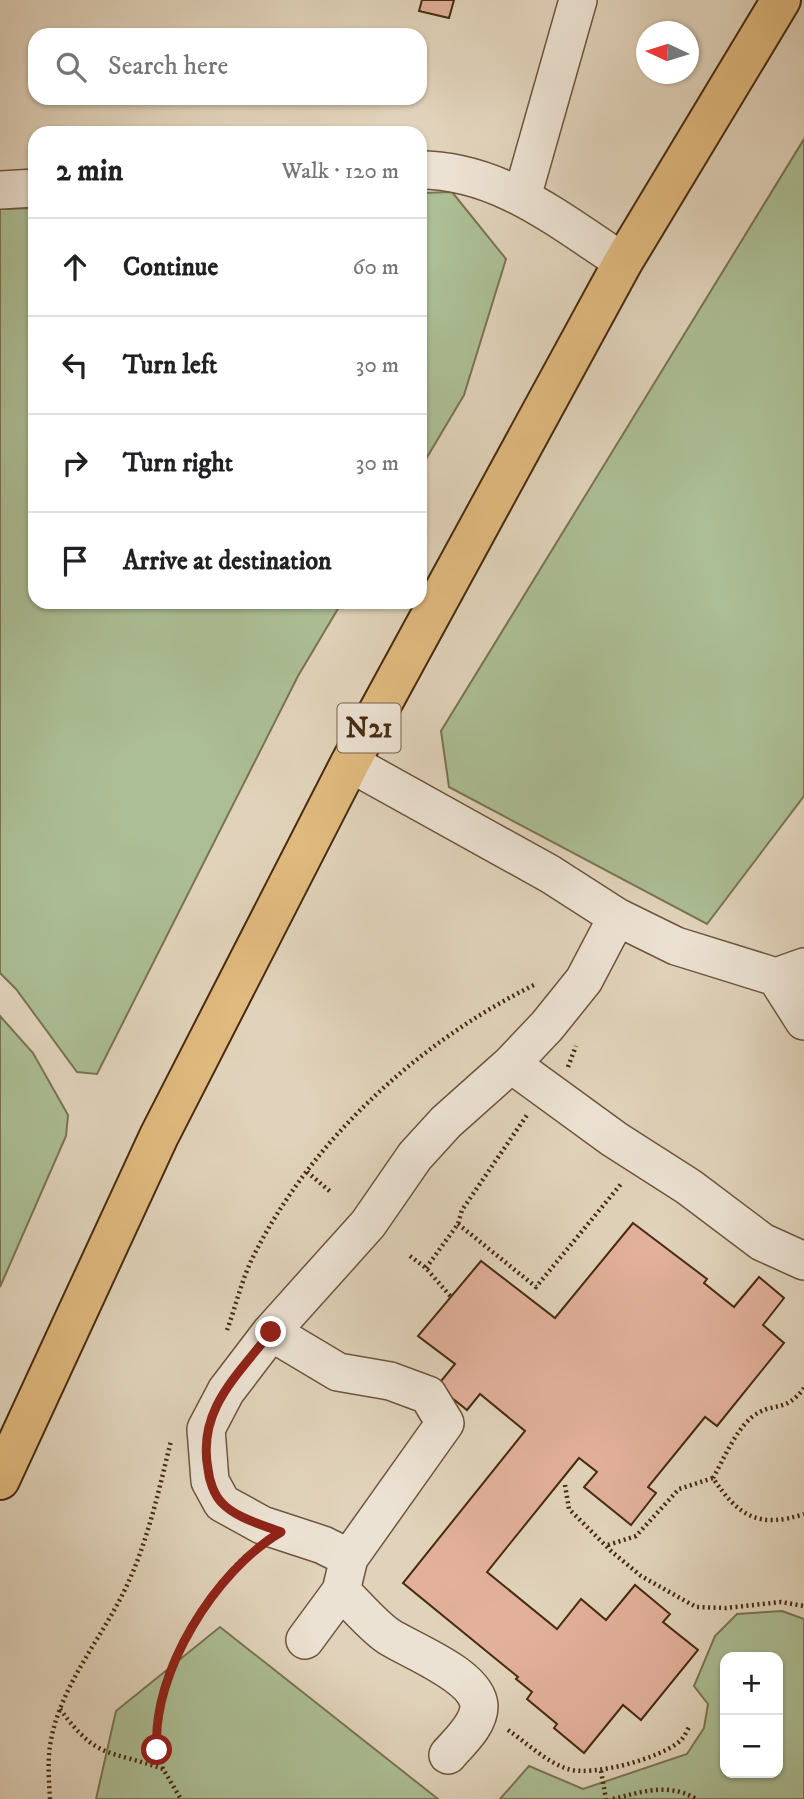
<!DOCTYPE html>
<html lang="en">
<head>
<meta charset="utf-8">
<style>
	body { margin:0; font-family:"IM FELL DW Pica",serif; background:#f2f2f2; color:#202124 }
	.controls { position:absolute; right:21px; bottom:21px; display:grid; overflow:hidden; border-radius:14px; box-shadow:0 2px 5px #0004 }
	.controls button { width:63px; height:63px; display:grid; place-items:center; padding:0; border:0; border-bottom:2px solid #e0e0e0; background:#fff; color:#202124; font:35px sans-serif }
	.compass { position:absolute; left:636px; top:21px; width:63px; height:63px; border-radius:50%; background:#fff; box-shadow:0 2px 5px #0004; rotate:274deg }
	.stop { position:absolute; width:21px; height:21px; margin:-16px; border:5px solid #8f2418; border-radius:50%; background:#fff }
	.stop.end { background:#8f2418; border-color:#fff; box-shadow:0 2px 7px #0008 }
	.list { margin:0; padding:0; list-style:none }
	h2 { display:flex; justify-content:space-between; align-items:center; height:91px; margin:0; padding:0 28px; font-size:30px }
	h2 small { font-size:23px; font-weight:400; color:#757577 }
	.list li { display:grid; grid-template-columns:46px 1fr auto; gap:21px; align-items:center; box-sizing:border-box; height:98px; padding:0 28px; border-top:2px solid #e0e0e0 }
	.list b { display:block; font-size:26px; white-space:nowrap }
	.list em { font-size:23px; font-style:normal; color:#757577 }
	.icon { flex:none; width:38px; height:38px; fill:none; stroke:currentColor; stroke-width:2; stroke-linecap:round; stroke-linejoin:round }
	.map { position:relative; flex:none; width:804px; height:1799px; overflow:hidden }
	.search { position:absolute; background:#fff; box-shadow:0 2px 5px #0004; left:28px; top:28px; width:399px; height:77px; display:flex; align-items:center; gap:18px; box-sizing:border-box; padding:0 24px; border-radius:21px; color:#757577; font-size:26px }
	.panel { position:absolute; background:#fff; box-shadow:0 2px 5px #0004; left:28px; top:126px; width:399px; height:483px; border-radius:21px }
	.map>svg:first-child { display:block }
</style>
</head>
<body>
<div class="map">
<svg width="804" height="1799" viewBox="0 0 804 1799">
	<rect width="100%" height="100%" fill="#e1d3bb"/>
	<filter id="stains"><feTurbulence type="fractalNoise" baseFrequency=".00286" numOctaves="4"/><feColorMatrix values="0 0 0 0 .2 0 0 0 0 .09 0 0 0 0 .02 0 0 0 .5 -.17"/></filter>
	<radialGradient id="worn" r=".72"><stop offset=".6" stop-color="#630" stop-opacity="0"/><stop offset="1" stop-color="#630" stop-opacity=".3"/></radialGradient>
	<!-- green -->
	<path fill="#acbe95" stroke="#7a7452" stroke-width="2" fill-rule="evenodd" d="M 804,139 L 804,796 L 707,924 L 449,787 L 441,731 Z
		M 452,192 L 506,259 L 464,395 L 420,469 L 420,193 Z
		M 35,208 L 35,602 L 342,602 L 298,676 L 97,1074 L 77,1072 L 16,989 L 0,973 L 0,209 Z
		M 0,1016 L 33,1053 L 68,1115 L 66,1136 L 0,1287 Z
		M 782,1611 L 804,1619 L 804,1799 L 500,1799 L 529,1766 L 583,1789 L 687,1754 L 704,1728 L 708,1704 L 694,1686 L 715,1636 L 737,1614 ZM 778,1657 L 778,1773 L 725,1773 L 725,1657 Z
		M 220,1627 L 438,1799 L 96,1799 L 116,1711 Z"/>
	<!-- building -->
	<path fill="#e2b09b" stroke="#472b10" stroke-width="2" d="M 422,0 L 454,0 L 449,18 L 419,11 Z
		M 633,1223 L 707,1279 L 704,1283 L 734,1307 L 759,1277 L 784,1298 L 763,1325 L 784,1343 L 717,1426 L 705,1417 L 648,1487 L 656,1493 L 631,1525 L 584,1487 L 597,1472 L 579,1458 L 487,1572 L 557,1629 L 581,1599 L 606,1620 L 635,1585 L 670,1614 L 663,1622 L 698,1650 L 641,1720 L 623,1705 L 584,1753 L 554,1728 L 557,1724 L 527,1699 L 532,1692 L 516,1679 L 518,1677 L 403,1583 L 525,1431 L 480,1394 L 467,1410 L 437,1386 L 455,1364 L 418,1336 L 481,1261 L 555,1318 Z"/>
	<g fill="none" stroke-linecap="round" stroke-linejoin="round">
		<!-- minor casing -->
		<g stroke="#6e553b" stroke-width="40">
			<path id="minor" d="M 420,170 C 499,170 560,221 623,262
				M 0,190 L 35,188
				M 522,197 L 578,0
				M 350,763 L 550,874 L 617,917 L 676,946 L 776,977 L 804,967
				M 776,977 L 804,1021
				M 511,1064 L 614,1139 L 689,1187 L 762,1242 L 804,1261
				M 271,1332 L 338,1372 L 390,1381 L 428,1395 L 445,1423 L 349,1558 L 341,1591 L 305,1640
				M 349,1558 L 323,1545 L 262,1525 L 222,1503 L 210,1481 L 206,1429 L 226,1391 L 271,1332 L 368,1224 L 415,1156 L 446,1122 L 511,1064 L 547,1026 L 584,980 L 617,917
				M 341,1591 C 356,1605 371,1624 388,1636 C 411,1651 477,1675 479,1706 C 479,1725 459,1742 448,1755"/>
		</g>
		<!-- highway casing -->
		<g stroke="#472b10" stroke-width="42">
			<path id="highway" d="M 0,1480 L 159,1136 L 350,763 L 623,262 L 781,0"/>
		</g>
		<!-- path -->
		<path stroke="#472b10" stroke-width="4.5" stroke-dasharray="2 3.5" stroke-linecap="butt" d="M 568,1067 L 576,1046
			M 307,1172 L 332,1193
			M 458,1224 L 536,1287 L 621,1184
			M 410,1256 L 426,1268 L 451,1297
			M 426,1268 L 458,1224 L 462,1210 L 527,1115
			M 227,1330 C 236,1306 242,1278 254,1255 C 313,1138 420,1041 536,984
			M 713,1478 C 724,1459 735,1431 752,1417 C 772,1401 785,1414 804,1388
			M 565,1485 L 569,1509 L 612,1552 L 641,1576 L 696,1607 L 726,1608 L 781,1602 L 804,1606
			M 608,1545 L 636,1536 L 679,1489 L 713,1478 C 738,1516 759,1529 804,1514
			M 60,1709 C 98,1761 108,1749 163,1769 L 181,1799
			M 508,1730 C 527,1743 546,1762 568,1769 C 592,1777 663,1758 681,1740 C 685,1736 687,1730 690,1726
			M 163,1769 C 158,1752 154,1734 157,1716 C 164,1671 212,1584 247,1555
			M 601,1771 L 606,1799
			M 50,1799 C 49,1780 47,1760 51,1740 C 62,1682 104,1636 128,1583 C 149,1537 159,1489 171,1441
			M 613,1799 C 642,1792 668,1782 696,1799"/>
		<!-- minor -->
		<use href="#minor" stroke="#ece2d3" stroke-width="37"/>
		<!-- highway -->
		<use href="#highway" stroke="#e0ba7e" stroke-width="38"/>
	</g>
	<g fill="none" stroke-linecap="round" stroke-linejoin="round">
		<!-- route -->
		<path stroke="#8f2418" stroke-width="9" d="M 157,1750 C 151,1673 216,1570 281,1532 C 263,1525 236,1518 222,1503 C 214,1495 209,1480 208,1469 C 197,1410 237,1376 271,1332"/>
	</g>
	<g text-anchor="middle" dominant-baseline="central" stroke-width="7" stroke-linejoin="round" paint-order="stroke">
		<!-- shield labels -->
		<rect fill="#ece2d3" stroke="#78624a" stroke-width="2" x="337.5" y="703.5" width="63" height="49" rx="5"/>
		<g font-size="28" font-weight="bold" fill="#472b10">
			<text x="369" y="728">N21</text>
		</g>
	</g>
	<rect width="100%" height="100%" filter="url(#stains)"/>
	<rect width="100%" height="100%" fill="url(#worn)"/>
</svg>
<div class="controls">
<button>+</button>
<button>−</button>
</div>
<svg class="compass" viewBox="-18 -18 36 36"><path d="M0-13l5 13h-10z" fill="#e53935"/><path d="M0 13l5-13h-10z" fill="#757577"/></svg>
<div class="stop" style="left:157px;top:1750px"></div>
<div class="stop end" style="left:271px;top:1332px"></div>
<div class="search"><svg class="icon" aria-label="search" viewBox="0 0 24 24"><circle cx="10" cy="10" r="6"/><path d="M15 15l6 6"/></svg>Search here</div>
<section class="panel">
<h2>2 min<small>Walk · 120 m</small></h2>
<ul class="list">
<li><svg class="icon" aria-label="ahead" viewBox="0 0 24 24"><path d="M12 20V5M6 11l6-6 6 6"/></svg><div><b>Continue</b></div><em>60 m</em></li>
<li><svg class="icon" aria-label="left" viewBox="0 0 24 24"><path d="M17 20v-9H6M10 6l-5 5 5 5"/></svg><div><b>Turn left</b></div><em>30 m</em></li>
<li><svg class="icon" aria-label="right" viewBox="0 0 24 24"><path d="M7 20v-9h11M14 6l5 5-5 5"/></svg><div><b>Turn right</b></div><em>30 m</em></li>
<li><svg class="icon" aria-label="arrive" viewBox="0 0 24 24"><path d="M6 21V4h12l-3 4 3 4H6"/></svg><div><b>Arrive at destination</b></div></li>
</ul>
</section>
</div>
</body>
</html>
